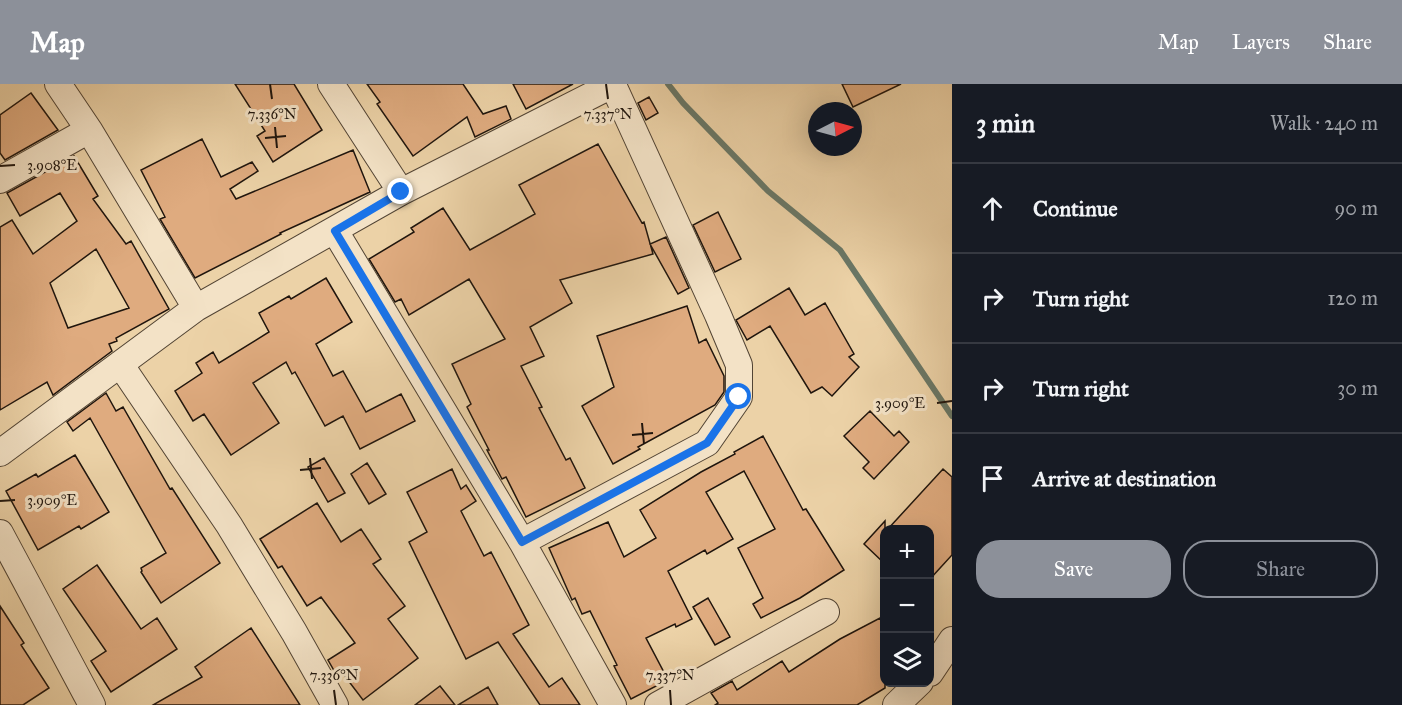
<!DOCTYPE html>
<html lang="en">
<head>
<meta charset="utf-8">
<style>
	body { margin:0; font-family:"IM FELL Great Primer",serif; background:#242831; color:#f1f3f6 }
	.controls { position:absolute; right:18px; bottom:18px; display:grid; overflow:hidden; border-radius:12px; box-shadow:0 6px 24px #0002 }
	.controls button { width:54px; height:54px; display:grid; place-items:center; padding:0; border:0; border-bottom:2px solid #363941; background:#171b24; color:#f1f3f6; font:30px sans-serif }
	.compass { position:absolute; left:808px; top:18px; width:54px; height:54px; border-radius:50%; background:#171b24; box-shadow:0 6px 24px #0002; rotate:84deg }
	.stop { position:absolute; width:18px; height:18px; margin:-14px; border:4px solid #1a73e8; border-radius:50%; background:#fff }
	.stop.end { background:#1a73e8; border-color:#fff; box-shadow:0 2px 6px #0008 }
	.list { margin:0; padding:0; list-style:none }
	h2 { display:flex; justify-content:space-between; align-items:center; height:78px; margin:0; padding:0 24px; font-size:26px }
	h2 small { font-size:20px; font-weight:400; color:#9ea1a6 }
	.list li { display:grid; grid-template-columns:39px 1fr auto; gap:18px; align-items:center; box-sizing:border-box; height:90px; padding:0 24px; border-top:2px solid #363941 }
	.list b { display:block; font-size:22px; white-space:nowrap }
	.list em { font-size:20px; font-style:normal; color:#9ea1a6 }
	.actions { display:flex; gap:12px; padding:18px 24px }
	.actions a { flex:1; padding:14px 0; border:2px solid #8c9099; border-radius:24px; text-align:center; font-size:21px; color:#8c9099 }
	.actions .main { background:#8c9099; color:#fff }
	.icon { flex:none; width:33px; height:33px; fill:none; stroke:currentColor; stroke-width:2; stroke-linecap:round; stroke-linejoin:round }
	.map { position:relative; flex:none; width:952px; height:621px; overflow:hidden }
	header { display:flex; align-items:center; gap:36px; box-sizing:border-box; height:84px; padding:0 30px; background:#8c9099; color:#fff }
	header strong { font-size:28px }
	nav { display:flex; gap:33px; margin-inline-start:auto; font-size:21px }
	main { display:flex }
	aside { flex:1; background:#171b24 }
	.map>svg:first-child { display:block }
</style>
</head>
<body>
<header>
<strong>Map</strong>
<nav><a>Map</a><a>Layers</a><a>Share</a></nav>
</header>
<main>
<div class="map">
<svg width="952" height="621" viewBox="0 0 952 621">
	<rect width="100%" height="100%" fill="#ecd2a7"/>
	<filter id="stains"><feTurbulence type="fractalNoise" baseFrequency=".00333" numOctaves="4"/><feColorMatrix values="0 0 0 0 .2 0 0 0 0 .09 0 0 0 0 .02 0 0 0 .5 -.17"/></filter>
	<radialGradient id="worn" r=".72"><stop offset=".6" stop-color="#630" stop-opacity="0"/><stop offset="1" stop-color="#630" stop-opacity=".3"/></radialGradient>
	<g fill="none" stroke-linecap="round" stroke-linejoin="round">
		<!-- stream -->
		<path stroke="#697766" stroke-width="6" d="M 668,0 L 683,19 L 768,107 L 840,166 L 952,332"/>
	</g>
	<!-- building -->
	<path fill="#dfab7f" stroke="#1f150d" stroke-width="1.5" fill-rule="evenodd" d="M 235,0 L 294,0 L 322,46 L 273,78 L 257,52 L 265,47 Z
		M 367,0 L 463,0 L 483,30 L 506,22 L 511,35 L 475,53 L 467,33 L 413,72 L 377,20 L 380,18 Z
		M 513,0 L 573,0 L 526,25 Z
		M 842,0 L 901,0 L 853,23 Z
		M 31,9 L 58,46 L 5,76 L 0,69 L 0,31 Z
		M 649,13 L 658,29 L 646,36 L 638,19 Z
		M 202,55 L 221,93 L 252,78 L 258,87 L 230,105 L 236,115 L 353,66 L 370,108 L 280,149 L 281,150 L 195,194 L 160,135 L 165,133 L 141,86 Z
		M 598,60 L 642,139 L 644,138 L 653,170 L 560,196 L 572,219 L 530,243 L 544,272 L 521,282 L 542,323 L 539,324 L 566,376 L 570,374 L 585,404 L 526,433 L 506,393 L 502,395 L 487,366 L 489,366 L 467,323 L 471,320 L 452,280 L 505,255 L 469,195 L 409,231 L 401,215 L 395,218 L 369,175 L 414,148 L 411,144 L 443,124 L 470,166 L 535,130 L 519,101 Z
		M 74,72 L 98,112 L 93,115 L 126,160 L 131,157 L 169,225 L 116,254 L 117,257 L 109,260 L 112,267 L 53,311 L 47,298 L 0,326 L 0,143 L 12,136 L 33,170 L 77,137 L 60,109 L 20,132 L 7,109 ZM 96,165 L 129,224 L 68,244 L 50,199 Z
		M 718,128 L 741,175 L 715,188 L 693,141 Z
		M 666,153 L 689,204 L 678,210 L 650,160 Z
		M 326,194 L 352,238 L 316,260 L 333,292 L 343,287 L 366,328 L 401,310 L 415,337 L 360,365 L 343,332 L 325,342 L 295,288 L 292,290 L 286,278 L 253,299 L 279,339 L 231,371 L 204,330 L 193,337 L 175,307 L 202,289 L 196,279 L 213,268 L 219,279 L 269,248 L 259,229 L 289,212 L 291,215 Z
		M 789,204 L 805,231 L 825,219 L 854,270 L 849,273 L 859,283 L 832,312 L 822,303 L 811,309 L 770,242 L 747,256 L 736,236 Z
		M 687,222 L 699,259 L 706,255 L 724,292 L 724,308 L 715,321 L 638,363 L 640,365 L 613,380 L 582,322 L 614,303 L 597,252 Z
		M 106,309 L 116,327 L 123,323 L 170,405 L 172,404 L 220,479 L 161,519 L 141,488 L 142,487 L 141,484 L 166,469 L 90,334 L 73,347 L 67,338 Z
		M 870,327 L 894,352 L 899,347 L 909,358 L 874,395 L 863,384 L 869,378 L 844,352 Z
		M 763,352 L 803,426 L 806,425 L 844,486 L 800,514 L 761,534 L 753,520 L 763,514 L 738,464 L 775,445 L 744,387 L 706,408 L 733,455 L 707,470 L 705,466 L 668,487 L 692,535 L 676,543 L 675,540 L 646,554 L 668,596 L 631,615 L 614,582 L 617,581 L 590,527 L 582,530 L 575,514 L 572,516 L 549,464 L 608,438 L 624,473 L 656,454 L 640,426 L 701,388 L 735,370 L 734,368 Z
		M 75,371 L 109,428 L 81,445 L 79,442 L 38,466 L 6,407 L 36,390 L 38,393 Z
		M 324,374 L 345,409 L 328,418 L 308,383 Z
		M 367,379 L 386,410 L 369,420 L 351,390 Z
		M 452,385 L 461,405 L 466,401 L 476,417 L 461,427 L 484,472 L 491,468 L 529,541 L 513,550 L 549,603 L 562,594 L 580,621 L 540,621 L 498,558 L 466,575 L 409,458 L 427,448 L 407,408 Z
		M 943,385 L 952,393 L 952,471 L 930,495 L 930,446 L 887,446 Z
		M 317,419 L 341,458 L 361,445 L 381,475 L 373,480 L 405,522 L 388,535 L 418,574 L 363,616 L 341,587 L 336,590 L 328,576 L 355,559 L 321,513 L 307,522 L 282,482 L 278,484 L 260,455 Z
		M 885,437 L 885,480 L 864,460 Z
		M 97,481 L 141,545 L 157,534 L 177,565 L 111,608 L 91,577 L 106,567 L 63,505 Z
		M 708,514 L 730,553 L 715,561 L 693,523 Z
		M 0,522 L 24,559 L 21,561 L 49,604 L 23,621 L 0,621 Z
		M 880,534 L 885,543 L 885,604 L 857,621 L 715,621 L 718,619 L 711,609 L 732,597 L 737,606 L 782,577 L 789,588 L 840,555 Z
		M 251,544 L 300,621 L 153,621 L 202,593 L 195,583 Z
		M 440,602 L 455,621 L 415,621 Z
		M 488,603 L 498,621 L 458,621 Z"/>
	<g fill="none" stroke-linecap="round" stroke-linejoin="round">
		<!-- minor casing -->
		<g stroke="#524434" stroke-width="28">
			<path id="minor" d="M 58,0 L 89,46 L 196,224
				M 331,0 L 401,108
				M 0,96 L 89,46
				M 335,147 L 522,458 L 613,621
				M 120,280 L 229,441 L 294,548 L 335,621
				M 0,369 L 196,224 L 401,108 L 614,0
				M 0,449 L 92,621
				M 522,458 L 707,359 L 739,313 L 739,281 L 718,231 L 613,1
				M 930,589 L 952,556
				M 658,621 L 826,528
				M 896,621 L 920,598"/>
		</g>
		<!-- minor -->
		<use href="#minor" stroke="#f3e2c6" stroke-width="26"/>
	</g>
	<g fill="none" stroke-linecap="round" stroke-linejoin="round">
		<!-- route -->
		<path stroke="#1a73e8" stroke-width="8" d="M 401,108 L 335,147 L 522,458 L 707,359 L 739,313"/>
	</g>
	<!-- ticks -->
	<path fill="none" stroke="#1f150d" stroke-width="2" d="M 270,0 L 272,15M 606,0 L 608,15M 275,43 L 277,64M 265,54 L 286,52M 0,82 L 15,81M 937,319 L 952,317M 642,339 L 644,360M 632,351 L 653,349M 310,374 L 312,395M 300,386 L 321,384M 0,417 L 15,416M 334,606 L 336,621M 670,606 L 671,621"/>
	<g font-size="15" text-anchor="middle" fill="#1f150d" stroke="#f3e2c6" stroke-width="6" stroke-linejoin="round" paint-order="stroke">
		<text x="272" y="35">7.336°N</text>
		<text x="608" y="35">7.337°N</text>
		<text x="52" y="86">3.908°E</text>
		<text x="900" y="324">3.909°E</text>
		<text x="52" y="421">3.909°E</text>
		<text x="334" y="596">7.336°N</text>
		<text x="670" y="596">7.337°N</text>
	</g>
	<rect width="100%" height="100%" filter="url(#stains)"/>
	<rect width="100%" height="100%" fill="url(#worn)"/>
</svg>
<div class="controls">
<button>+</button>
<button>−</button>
<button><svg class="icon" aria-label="layers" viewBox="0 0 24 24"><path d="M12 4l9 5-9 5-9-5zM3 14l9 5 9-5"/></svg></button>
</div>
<svg class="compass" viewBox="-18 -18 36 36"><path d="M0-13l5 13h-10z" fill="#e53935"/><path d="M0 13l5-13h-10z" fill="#9ea1a6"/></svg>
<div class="stop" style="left:739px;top:313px"></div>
<div class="stop end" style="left:401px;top:108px"></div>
</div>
<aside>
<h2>3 min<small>Walk · 240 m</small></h2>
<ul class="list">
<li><svg class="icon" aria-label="ahead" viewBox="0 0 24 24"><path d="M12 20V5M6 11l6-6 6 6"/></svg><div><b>Continue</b></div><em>90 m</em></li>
<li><svg class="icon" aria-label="right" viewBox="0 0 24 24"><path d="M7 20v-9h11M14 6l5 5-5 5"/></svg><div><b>Turn right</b></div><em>120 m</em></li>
<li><svg class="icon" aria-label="right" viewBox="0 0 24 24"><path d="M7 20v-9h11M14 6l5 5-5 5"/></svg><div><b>Turn right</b></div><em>30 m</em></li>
<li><svg class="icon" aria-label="arrive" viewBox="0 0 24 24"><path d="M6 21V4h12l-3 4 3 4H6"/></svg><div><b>Arrive at destination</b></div></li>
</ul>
<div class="actions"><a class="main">Save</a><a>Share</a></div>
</aside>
</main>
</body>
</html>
